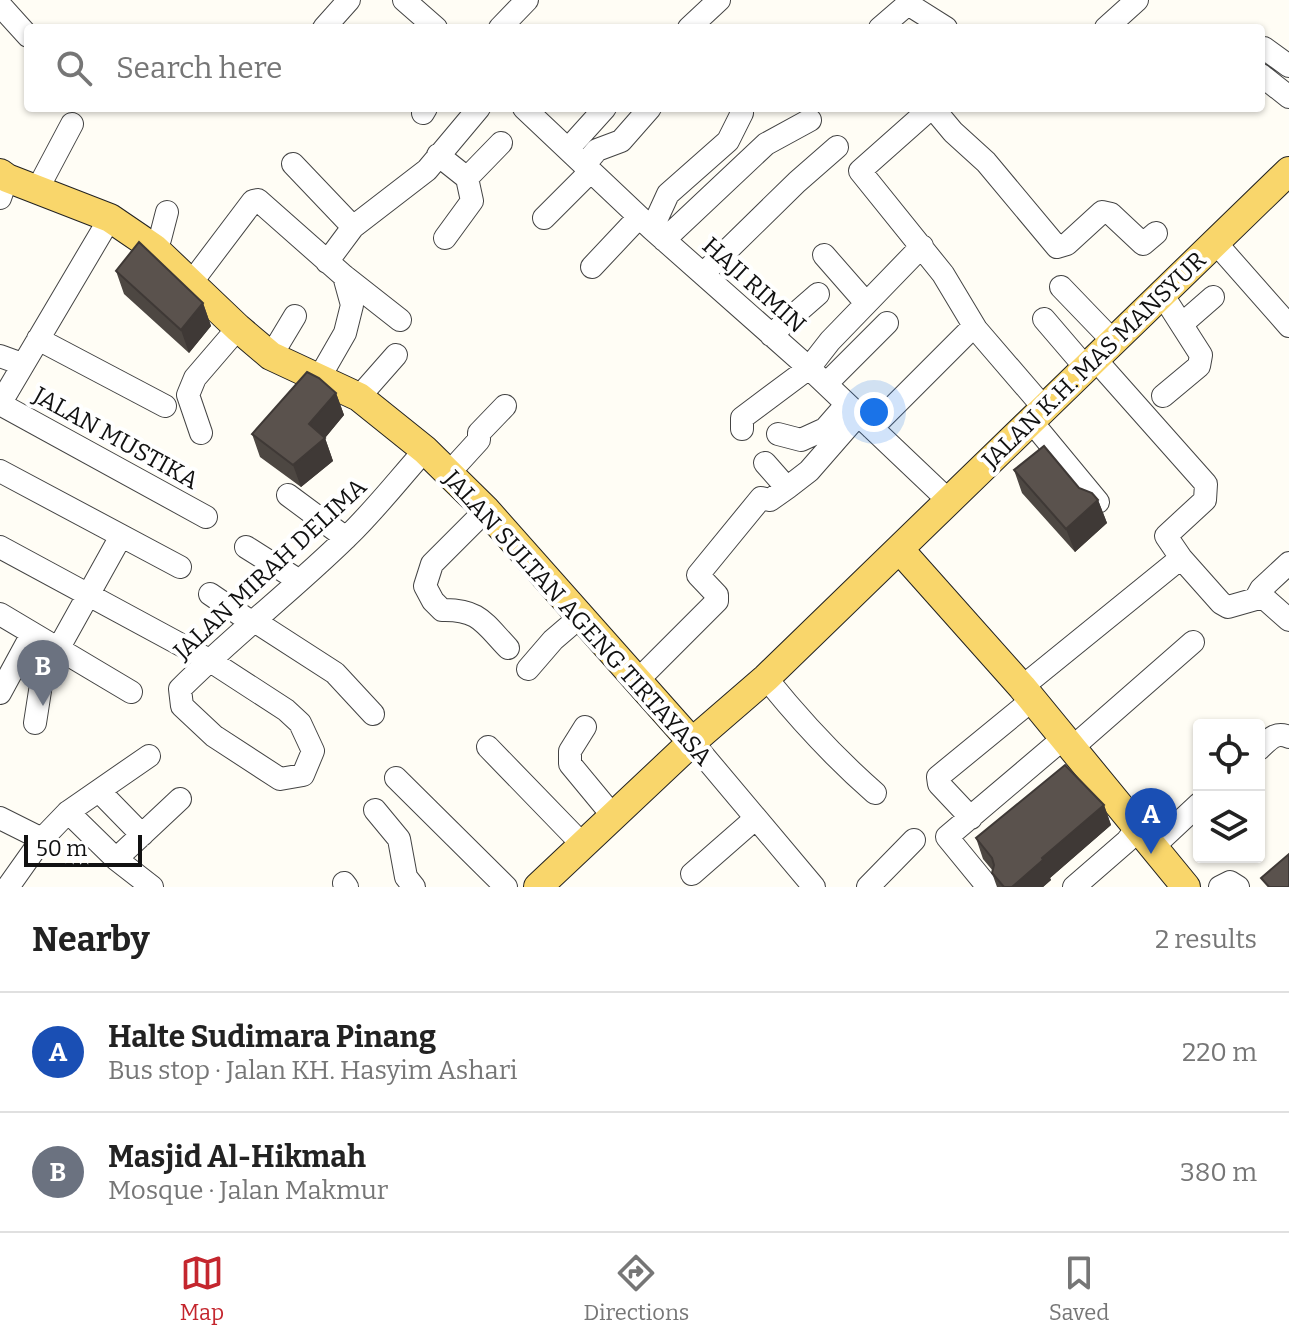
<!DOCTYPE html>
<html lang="en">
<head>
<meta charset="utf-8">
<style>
	body { margin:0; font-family:Bitter,serif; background:#f2f2f2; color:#222 }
	.controls { position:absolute; right:24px; bottom:24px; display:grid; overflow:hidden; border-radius:8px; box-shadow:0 2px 6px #0004 }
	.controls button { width:72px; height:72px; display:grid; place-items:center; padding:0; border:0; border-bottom:2px solid #e0e0e0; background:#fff; color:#222; font:40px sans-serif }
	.scale { position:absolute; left:24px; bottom:20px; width:118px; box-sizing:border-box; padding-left:8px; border:4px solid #111; border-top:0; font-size:22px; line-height:28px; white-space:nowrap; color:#111; -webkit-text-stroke:6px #fff; paint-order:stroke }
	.you { position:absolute; left:874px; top:412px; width:28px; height:28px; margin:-20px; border:6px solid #fff; border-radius:50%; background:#1a73e8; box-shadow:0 0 0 12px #1a73e833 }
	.badge { display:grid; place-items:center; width:52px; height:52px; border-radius:50%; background:#c4262e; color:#fff; font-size:26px; font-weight:700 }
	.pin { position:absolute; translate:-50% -66px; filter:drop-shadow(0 2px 4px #0008) }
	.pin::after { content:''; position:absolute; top:42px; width:28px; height:24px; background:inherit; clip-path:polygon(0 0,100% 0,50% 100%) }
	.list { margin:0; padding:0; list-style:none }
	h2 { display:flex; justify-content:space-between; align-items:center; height:104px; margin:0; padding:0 32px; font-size:34px }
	h2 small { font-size:26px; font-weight:400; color:#767676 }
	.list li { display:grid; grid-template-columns:52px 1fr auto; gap:24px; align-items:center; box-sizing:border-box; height:120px; padding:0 32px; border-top:2px solid #e0e0e0 }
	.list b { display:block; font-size:30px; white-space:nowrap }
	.list p { margin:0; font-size:26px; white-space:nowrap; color:#767676 }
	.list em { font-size:26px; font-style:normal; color:#767676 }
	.icon { flex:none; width:44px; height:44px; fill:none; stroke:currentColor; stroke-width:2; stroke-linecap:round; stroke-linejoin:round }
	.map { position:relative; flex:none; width:1289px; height:887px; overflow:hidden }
	.search { position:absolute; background:#fff; box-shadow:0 2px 6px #0004; left:24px; right:24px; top:24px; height:88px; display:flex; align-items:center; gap:20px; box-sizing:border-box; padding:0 28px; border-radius:8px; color:#767676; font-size:30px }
	.sheet { height:344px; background:#fff }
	nav { display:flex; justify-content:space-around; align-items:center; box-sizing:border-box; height:112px; border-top:2px solid #e0e0e0; background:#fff; font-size:22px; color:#767676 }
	nav a { display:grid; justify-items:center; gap:4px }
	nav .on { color:#c4262e }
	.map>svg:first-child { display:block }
</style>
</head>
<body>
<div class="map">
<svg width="1289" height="887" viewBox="0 0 1289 887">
	<rect width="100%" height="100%" fill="#fffdf5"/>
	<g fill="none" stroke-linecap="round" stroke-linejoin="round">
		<!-- minor casing -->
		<g stroke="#444" stroke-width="24">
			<path id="minor" d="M 404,0 L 436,28
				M 0,5 L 28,36
				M 324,28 L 349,0
				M 500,28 L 527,0
				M 689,28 L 719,0
				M 880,28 L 908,4 L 946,28
				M 1106,28 L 1137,0
				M 1264,48 L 1289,66
				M 1261,75 L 1289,97
				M 524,108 L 652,229 L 809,368 L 949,501
				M 931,108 L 860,171 L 943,274 L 976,329 L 1044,408
				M 933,108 L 953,132 L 986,162 L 1057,247 L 1067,244 L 1102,212 L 1111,214 L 1143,244 L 1156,233
				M 423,113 L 426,108
				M 568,149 L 605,108
				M 438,155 L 467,178 L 472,201 L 445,238
				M 293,164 L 353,227
				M 585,164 L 597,150 L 621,141 L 650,108
				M 467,178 L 501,143
				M 37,190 L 72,124
				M 0,198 L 7,178
				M 110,218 L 0,404 L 206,517
				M 544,218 L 591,171
				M 652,229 L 668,194 L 728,141 L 742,113 L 740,108
				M 664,240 L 766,144 L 810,120
				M 1215,242 L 1289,326
				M 154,248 L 160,239 L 167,212
				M 824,255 L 866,303
				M 327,262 L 353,227 L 427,170 L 479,108
				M 592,267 L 639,217
				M 703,274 L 797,182 L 837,147
				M 191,283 L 253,201 L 258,200 L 344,276 L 400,320
				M 1061,287 L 1113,341
				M 1162,294 L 1201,355 L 1199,366 L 1163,396
				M 1044,319 L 1086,368
				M 1182,324 L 1213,297
				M 771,335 L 818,294
				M 38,339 L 165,406
				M 0,356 L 22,364
				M 271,356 L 295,316
				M 1095,359 L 1206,484 L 1205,500 L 1166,536 L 1181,558 L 1221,603 L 1228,607 L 1263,597 L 1289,620
				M 318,380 L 345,333 L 352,305 L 344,276
				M 826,384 L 887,323
				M 359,397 L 396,355
				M 1031,421 L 1098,502
				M 872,428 L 974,326
				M 742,429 L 742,418 L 809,368 L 830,341 L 922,246
				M 201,433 L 188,395 L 195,378 L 238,328
				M 778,434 L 801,440 L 825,429 L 846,405
				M 765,463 L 787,488 L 809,471 L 857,416
				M 0,471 L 180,567
				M 448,474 L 479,440 L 479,433 L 505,406
				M 288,495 L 346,538
				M 486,510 L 432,564 L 425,586 L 433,601 L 442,610 C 479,609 484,623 508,648
				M 0,547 L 209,660 L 286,710 L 300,723 L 313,751 L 303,775 L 280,779 L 214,736 L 182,706 L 180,689 C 233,636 293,590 347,537 C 375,510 399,479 425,450
				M 246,547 L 298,580
				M 210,594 L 254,624
				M 1256,598 L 1261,589 L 1289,563
				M 0,614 L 131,692
				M 256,622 L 335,673 L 373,714
				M 528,669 L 553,640 L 581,616
				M 766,678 C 799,719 835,758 875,793
				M 638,680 L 717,601 L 717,595 L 698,575 L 761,498 L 770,500 L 787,488
				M 1022,687 L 1181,558
				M 0,693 L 32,634
				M 35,723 L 42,678 L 121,536
				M 585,727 L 570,751 L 570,764 L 613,816
				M 692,742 L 814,887
				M 488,747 L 583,845
				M 1073,747 L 1193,642
				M 1259,749 C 1269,740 1275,731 1289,737
				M 396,778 L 506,887
				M 100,792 L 142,835
				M 375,810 L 399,839 L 406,877 L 414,887
				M 68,812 L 116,859 L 152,887
				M 0,818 L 42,839
				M 971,818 L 939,784 L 938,777 L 1032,700
				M 1153,847 L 1199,804
				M 116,859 L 180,799
				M 692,874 L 756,818
				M 344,883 L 347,887
				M 8,887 L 42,839 L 68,812 L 149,756
				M 868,887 L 914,840
				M 988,887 L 947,837 L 1065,737
				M 1074,887 L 1127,841 L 1137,828
				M 1220,887 L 1230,882 L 1238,887"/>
		</g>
		<!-- major casing -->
		<g stroke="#222" stroke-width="30">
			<path id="major" d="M 0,173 L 7,178 L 110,218 L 154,248 L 238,328 L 271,356 L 359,397 L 425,450 L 486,510 L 692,742
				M 900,550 L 1022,687 L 1186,887
				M 538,887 L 692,742 L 766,678 L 1289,171"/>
		</g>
		<!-- minor -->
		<use href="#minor" stroke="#fff" stroke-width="22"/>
		<!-- major -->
		<use href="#major" stroke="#f9d66b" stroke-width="28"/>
	</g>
	<!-- wall -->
	<path fill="#4d4742" d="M 116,271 L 203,303 L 211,326 L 189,353 L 124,294 Z
		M 336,393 L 344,415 L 325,438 L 333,461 L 301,487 L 260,457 L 252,434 Z
		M 1014,470 L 1079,488 L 1098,500 L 1107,523 L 1075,552 L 1022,493 Z
		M 1104,805 L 1111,825 L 1050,878 L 1051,880 L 1043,887 L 997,887 L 992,873 L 993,871 L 983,859 L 976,838 Z"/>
	<!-- shaded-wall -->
	<path fill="#3f3936" d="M 203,303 L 211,326 L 189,353 L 181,330 Z
		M 336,393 L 344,415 L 325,438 L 333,461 L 301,487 L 293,465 L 309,424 Z
		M 1098,500 L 1107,523 L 1075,552 L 1066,529 Z
		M 1104,805 L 1111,825 L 1050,878 L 1051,880 L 1043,887 L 1012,887 L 1042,858 Z"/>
	<!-- building -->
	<path fill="#5a524d" stroke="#3f3936" stroke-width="2" d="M 139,242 L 203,303 L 181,330 L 116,271 Z
		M 307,372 L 319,378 L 336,393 L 309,424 L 325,438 L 293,465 L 252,434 Z
		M 1044,446 L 1079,488 L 1092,493 L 1098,500 L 1066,529 L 1014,470 Z
		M 1065,765 L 1104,805 L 1042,858 L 1043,860 L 1012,887 L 1004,887 L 992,873 L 994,865 L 992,858 L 976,838 Z
		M 1289,854 L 1289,887 L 1269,887 L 1261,878 Z"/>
	<g text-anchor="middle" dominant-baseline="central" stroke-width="8" stroke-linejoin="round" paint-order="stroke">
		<!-- street labels -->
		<g font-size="24" fill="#111" stroke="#fff">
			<text transform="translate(754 285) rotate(42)">HAJI RIMIN</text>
			<text transform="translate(1094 360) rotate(-44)">JALAN K.H. MAS MANSYUR</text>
			<text transform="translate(116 438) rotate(29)">JALAN MUSTIKA</text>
			<text transform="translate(270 569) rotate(-43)">JALAN MIRAH DELIMA</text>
			<text transform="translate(578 618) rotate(48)">JALAN SULTAN AGENG TIRTAYASA</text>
		</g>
	</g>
</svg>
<div class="controls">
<button><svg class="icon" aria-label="locate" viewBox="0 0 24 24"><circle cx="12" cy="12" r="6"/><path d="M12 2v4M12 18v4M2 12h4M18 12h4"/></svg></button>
<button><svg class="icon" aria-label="layers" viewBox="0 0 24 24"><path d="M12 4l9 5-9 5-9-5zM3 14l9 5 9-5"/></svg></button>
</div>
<div class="scale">50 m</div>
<div class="you"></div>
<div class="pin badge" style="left:1151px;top:854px;background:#1a4fb4">A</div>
<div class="pin badge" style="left:43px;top:706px;background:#6b7280">B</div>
<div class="search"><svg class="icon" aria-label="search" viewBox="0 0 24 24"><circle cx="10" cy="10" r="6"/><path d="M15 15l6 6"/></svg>Search here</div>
</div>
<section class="sheet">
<h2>Nearby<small>2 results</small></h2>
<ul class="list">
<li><span class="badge" style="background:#1a4fb4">A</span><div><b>Halte Sudimara Pinang</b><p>Bus stop · Jalan KH. Hasyim Ashari</p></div><em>220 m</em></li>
<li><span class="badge" style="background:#6b7280">B</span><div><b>Masjid Al-Hikmah</b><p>Mosque · Jalan Makmur</p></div><em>380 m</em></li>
</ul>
</section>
<nav>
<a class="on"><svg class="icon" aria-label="map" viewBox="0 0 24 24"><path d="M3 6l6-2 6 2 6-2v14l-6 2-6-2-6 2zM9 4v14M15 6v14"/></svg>Map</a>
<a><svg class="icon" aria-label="directions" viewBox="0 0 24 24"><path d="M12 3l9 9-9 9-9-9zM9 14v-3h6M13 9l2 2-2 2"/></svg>Directions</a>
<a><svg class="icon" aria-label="saved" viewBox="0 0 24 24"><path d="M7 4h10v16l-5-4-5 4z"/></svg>Saved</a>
</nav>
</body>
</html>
